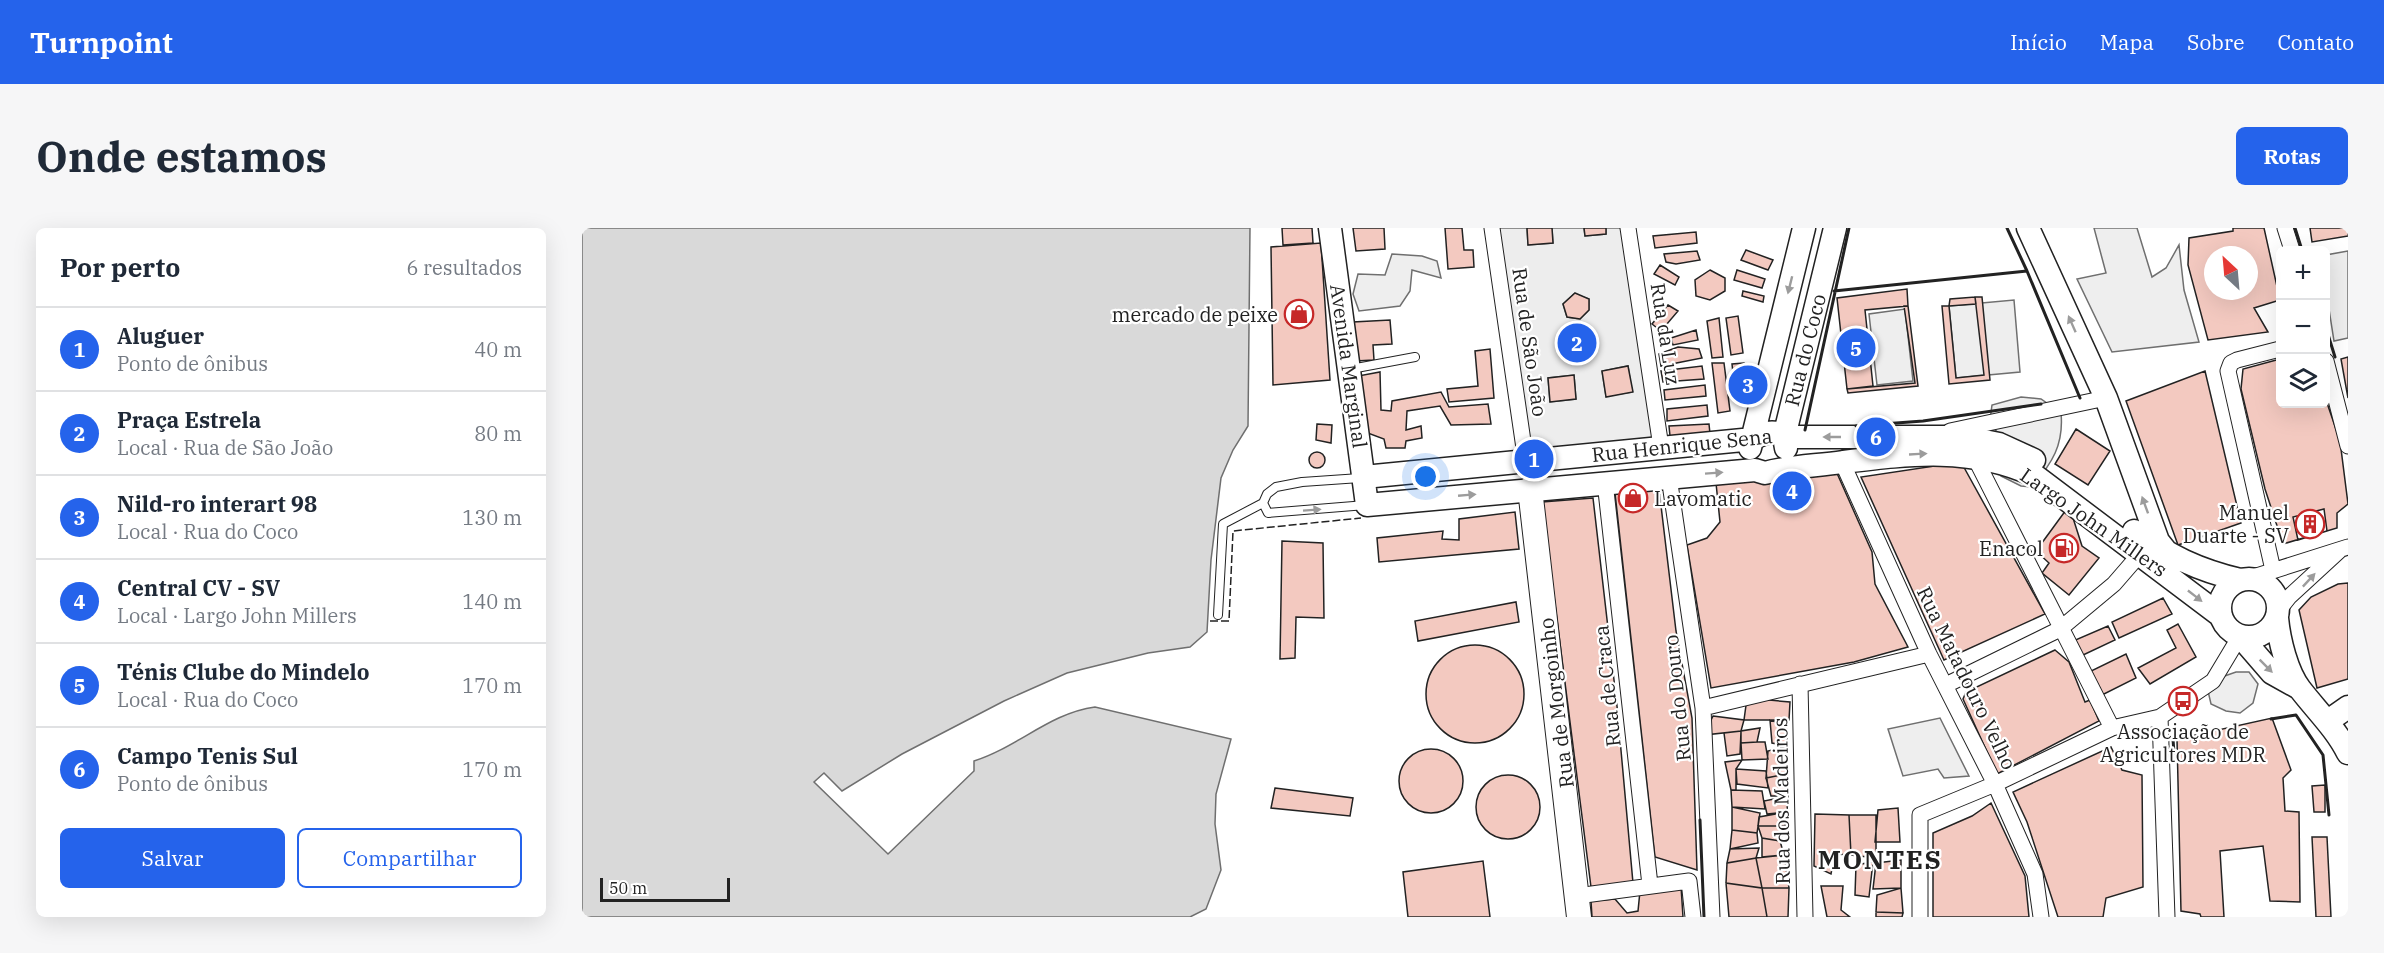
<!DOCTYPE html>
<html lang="pt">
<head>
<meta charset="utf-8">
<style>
	body { margin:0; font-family:"IBM Plex Serif",serif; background:#f6f6f7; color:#1f2937 }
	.controls { position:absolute; right:18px; top:18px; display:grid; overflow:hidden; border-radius:9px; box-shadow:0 6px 24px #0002 }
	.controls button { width:54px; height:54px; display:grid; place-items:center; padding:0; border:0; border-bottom:2px solid #e0e1e3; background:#fff; color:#1f2937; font:30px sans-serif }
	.compass { position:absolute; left:1622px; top:18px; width:54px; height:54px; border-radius:50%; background:#fff; box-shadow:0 6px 24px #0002; rotate:334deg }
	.scale { position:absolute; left:18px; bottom:15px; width:130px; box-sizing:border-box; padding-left:6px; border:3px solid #222; border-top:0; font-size:16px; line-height:21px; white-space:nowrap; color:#222; -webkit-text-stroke:4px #fff; paint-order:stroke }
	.you { position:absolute; left:844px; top:249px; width:21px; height:21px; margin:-15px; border:4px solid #fff; border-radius:50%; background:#1a73e8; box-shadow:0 0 0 9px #1a73e833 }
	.badge { display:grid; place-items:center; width:39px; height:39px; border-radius:50%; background:#2563eb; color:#fff; font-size:20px; font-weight:700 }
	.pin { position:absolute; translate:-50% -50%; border:3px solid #fff; box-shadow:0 2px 6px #0006 }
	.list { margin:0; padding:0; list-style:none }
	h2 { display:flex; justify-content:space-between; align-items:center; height:78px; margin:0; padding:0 24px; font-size:26px }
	h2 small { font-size:20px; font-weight:400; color:#747a83 }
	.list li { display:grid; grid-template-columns:39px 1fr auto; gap:18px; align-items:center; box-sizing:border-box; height:84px; padding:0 24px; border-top:2px solid #e0e1e3 }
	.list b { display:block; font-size:22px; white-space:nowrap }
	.list p { margin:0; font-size:20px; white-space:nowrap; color:#747a83 }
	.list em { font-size:20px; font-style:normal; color:#747a83 }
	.actions { display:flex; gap:12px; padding:18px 24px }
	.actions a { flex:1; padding:14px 0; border:2px solid #2563eb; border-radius:9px; text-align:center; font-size:21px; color:#2563eb }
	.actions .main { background:#2563eb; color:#fff }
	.icon { flex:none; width:33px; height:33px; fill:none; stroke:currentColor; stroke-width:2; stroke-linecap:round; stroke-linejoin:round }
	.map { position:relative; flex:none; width:1766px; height:689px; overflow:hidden; border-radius:9px }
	header { display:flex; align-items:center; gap:36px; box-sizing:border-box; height:84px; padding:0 30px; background:#2563eb; color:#fff }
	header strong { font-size:28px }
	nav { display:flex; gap:33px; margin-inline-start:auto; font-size:21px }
	.intro { display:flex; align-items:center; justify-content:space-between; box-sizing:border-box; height:144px; padding:0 36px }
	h1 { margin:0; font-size:42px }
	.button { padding:15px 27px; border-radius:9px; background:#2563eb; color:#fff; font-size:21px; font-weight:700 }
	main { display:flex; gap:36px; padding:0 36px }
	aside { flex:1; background:#fff; border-radius:9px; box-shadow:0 6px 24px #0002 }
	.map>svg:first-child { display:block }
</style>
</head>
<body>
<header>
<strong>Turnpoint</strong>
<nav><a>Início</a><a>Mapa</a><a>Sobre</a><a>Contato</a></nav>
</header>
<div class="intro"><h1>Onde estamos</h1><a class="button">Rotas</a></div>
<main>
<aside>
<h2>Por perto<small>6 resultados</small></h2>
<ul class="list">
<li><span class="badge">1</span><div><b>Aluguer</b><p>Ponto de ônibus</p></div><em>40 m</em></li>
<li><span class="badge">2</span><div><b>Praça Estrela</b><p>Local · Rua de São João</p></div><em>80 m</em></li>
<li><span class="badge">3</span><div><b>Nild-ro interart 98</b><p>Local · Rua do Coco</p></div><em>130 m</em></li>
<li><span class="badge">4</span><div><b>Central CV - SV</b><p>Local · Largo John Millers</p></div><em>140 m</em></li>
<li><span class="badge">5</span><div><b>Ténis Clube do Mindelo</b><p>Local · Rua do Coco</p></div><em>170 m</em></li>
<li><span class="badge">6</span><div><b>Campo Tenis Sul</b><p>Ponto de ônibus</p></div><em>170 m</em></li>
</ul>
<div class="actions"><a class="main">Salvar</a><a>Compartilhar</a></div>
</aside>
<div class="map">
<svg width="1766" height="689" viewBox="0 0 1766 689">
	<rect width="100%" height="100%" fill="#fff"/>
	<!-- green -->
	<path fill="#eee" stroke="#6f6f6f" stroke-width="1.5" d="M 1512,0 L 1555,0 L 1570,49 L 1584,40 L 1597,17 L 1602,62 L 1617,114 L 1530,124 L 1495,51 L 1524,45 Z
		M 1766,23 L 1766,110 L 1752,113 L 1744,62 L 1744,27 Z
		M 810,26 L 840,28 L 855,33 L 859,50 L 830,42 L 828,63 L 818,78 L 777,83 L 771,66 L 776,46 L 803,47 Z
		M 1432,72 L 1438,144 L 1374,150 L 1367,78 Z
		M 1323,81 L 1331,153 L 1295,157 L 1287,86 Z
		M 1439,169 L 1459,171 L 1479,185 C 1482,217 1470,235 1450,259 L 1439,258 L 1419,248 L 1422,217 L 1408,192 L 1410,177 Z
		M 1654,444 L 1667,444 L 1676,456 L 1671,475 L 1658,485 L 1644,483 L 1629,476 L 1626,463 L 1637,450 Z
		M 1358,490 L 1387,548 L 1362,550 L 1356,541 L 1321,548 L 1306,501 Z"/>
	<!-- parking -->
	<path fill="#ededed" stroke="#6f6f6f" stroke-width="1.5" fill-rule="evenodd" d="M 910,0 L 945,0 L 946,17 L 971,15 L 970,0 L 1002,0 L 1003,8 L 1024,6 L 1024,0 L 1046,0 L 1079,219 L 944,234 ZM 992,66 L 1007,71 L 1007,82 L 998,91 L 985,89 L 981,76 ZM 1046,138 L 1050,164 L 1024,168 L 1020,143 ZM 992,147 L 994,171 L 968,174 L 966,150 Z"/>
	<!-- water -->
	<path fill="#d9d9d9" stroke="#6f6f6f" stroke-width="1.5" d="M 0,0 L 668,0 L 666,198 L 651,222 L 639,250 L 629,332 L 625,404 L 608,419 L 566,425 L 485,445 L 422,473 L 320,526 L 260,563 L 242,545 L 232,554 L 306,626 L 392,543 L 392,533 C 436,519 468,485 513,479 L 649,511 L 634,566 L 633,596 L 639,642 L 624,681 L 608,689 L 0,689 Z"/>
	<!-- building -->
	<path fill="#f3c9c0" stroke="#222" stroke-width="1.5" fill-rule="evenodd" d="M 700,0 L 730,0 L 731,15 L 701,17 Z
		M 771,0 L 802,0 L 803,21 L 774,23 Z
		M 863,0 L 880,0 L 882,22 L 891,22 L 892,39 L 866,41 Z
		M 945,0 L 970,0 L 971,15 L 946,17 Z
		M 1002,0 L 1024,0 L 1024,6 L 1003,8 Z
		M 1651,0 L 1682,0 L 1698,72 L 1672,80 L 1686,104 L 1626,112 L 1606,37 L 1607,10 L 1651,3 ZM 1631,27 L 1667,27 L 1667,63 L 1631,63 Z
		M 1728,0 L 1766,0 L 1766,8 L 1730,14 Z
		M 1114,4 L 1115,15 L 1073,20 L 1071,8 Z
		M 739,15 L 748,152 L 691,157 L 689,19 Z
		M 1164,22 L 1191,32 L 1186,42 L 1159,32 Z
		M 1115,23 L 1118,32 L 1094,36 L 1084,34 L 1082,26 Z
		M 1078,37 L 1097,49 L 1093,57 L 1072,46 Z
		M 1128,42 L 1143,50 L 1143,63 L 1128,72 L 1114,68 L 1113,52 Z
		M 1155,42 L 1183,51 L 1180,60 L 1152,52 Z
		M 1325,61 L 1326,78 L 1283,82 L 1291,158 L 1265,161 L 1255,70 Z
		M 1161,63 L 1182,68 L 1181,74 L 1160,68 Z
		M 993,65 L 1007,71 L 1007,82 L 998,91 L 985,89 L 981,76 Z
		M 1393,69 L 1400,69 L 1408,152 L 1367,156 L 1360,78 L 1367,78 L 1374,150 L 1402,147 Z
		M 1393,69 L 1394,76 L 1367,78 L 1368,71 Z
		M 1086,77 L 1096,83 L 1079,103 L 1070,96 Z
		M 1322,78 L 1326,78 L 1336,158 L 1266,165 L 1265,161 L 1333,155 Z
		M 1156,88 L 1161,125 L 1149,127 L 1144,90 Z
		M 1137,90 L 1141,129 L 1130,130 L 1125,93 Z
		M 808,92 L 810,116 L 791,117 L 792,132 L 773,133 L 771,94 Z
		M 1114,102 L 1116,112 L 1091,117 L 1089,110 Z
		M 1096,119 L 1117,121 L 1120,130 L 1079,138 L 1077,126 Z
		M 908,121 L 912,170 L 867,174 L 865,161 L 896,158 L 893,123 Z
		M 1766,129 L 1766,170 L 1759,131 Z
		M 1698,131 L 1698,176 L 1744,176 L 1744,172 L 1758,213 L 1766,276 L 1755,285 L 1755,300 L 1701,316 L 1683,261 L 1659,161 L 1661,141 Z
		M 1130,135 L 1142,135 L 1148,183 L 1136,185 Z
		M 1162,135 L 1164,151 L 1162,170 L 1154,172 L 1150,136 Z
		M 1046,138 L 1051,164 L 1024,169 L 1020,143 Z
		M 1120,138 L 1122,151 L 1081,154 L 1079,143 Z
		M 1623,143 L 1659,295 L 1596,317 L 1544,173 Z
		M 798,144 L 799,182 L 809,183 L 810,173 L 859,164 L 867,179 L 906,176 L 909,196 L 869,197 L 858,178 L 825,183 L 824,202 L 839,198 L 840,210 L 824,213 L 823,220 L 804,220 L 802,211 L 783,204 L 776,148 Z
		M 992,147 L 994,171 L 968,174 L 966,150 Z
		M 1123,157 L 1124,168 L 1083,172 L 1082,162 Z
		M 1125,177 L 1126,188 L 1085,193 L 1085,181 Z
		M 735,196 L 750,197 L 749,215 L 734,212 Z
		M 1127,196 L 1128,206 L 1088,208 L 1087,198 Z
		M 1494,201 L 1528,223 L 1506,257 L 1473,236 Z
		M727 232a8 8 0 1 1 16 0a8 8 0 1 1-16 0Z
		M 1379,234 L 1463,386 L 1362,432 L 1279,249 Z
		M 1254,243 L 1290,324 L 1293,356 L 1326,419 L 1272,434 L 1129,460 L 1105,317 L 1125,310 L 1138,294 L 1134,255 Z
		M 1220,247 L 1223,277 L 1200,282 L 1197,249 Z
		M 1077,261 L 1094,403 L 1110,490 L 1115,642 L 1073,629 L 1033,265 Z
		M 1011,270 L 1035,478 L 1051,655 L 1009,659 L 960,274 Z
		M 1742,281 L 1745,303 L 1716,312 L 1711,289 Z
		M 1484,282 L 1491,290 L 1500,318 L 1517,330 L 1487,367 L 1460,345 L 1467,335 L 1454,323 Z
		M 933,284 L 937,321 L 797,334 L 795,310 L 861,303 L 860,311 L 877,312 L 877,291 Z
		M 700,313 L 741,315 L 742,390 L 714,389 L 713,430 L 698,431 Z
		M 1766,355 L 1766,451 L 1735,460 L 1717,382 L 1729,369 L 1756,356 Z
		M 1581,370 L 1590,386 L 1537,410 L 1530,394 Z
		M 934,374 L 937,394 L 836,413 L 833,393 Z
		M 1596,396 L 1614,429 L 1568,456 L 1556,440 L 1594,420 L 1585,402 Z
		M 1526,398 L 1533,412 L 1499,428 L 1491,413 Z
		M844 466a49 49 0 1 1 98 0a49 49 0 1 1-98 0Z
		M 1473,422 L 1487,434 L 1503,474 L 1508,472 L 1517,493 L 1415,546 L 1381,471 L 1384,464 Z
		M 1544,426 L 1554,450 L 1520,467 L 1507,444 Z
		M 1165,470 L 1208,474 L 1207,492 L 1162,492 Z
		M 1131,488 L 1162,492 L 1159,503 L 1122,507 Z
		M 1690,490 L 1709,542 L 1701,550 L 1703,583 L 1717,584 L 1718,674 L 1688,673 L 1681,618 L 1638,623 L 1642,689 L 1619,689 L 1618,686 L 1599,683 L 1595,511 Z
		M 1188,492 L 1205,498 L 1205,518 L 1190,515 Z
		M 1178,500 L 1175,514 L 1159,515 L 1159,503 Z
		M 1159,503 L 1158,526 L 1145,528 L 1142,505 Z
		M 1175,514 L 1183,514 L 1186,531 L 1160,532 L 1159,515 Z
		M 1205,518 L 1204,546 L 1184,550 L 1186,523 Z
		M 1529,519 L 1540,542 L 1560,547 L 1561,659 L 1524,670 L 1521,689 L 1476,689 L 1445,594 L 1431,564 Z
		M817 553a32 32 0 1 1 64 0a32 32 0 1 1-64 0Z
		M 1160,532 L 1154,541 L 1154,562 L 1149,562 L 1143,534 Z
		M 1154,541 L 1184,543 L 1186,560 L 1155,556 Z
		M 1204,546 L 1206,568 L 1189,568 L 1184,550 Z
		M894 579a32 32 0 1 1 64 0a32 32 0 1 1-64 0Z
		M 1743,557 L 1743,584 L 1732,584 L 1730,558 Z
		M 693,560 L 771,570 L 768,588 L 689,580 Z
		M 1149,562 L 1180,563 L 1183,581 L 1150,579 Z
		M 1206,568 L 1205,584 L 1185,586 L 1182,573 Z
		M 1409,575 L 1443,648 L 1447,689 L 1351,689 L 1351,605 L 1390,588 Z
		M 1150,579 L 1178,585 L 1175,605 L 1150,602 Z
		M 1316,580 L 1318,614 L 1293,614 L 1296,582 Z
		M 1205,584 L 1203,598 L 1176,598 L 1177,589 Z
		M 1233,586 L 1267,587 L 1269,627 L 1253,626 L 1249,646 L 1232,638 Z
		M 1267,587 L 1294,587 L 1294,630 L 1269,627 Z
		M 1176,598 L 1203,598 L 1198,613 L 1180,610 Z
		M 1150,602 L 1175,605 L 1176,615 L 1148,621 Z
		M 1730,609 L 1745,609 L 1749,689 L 1734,689 Z
		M 1180,610 L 1198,613 L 1202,627 L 1180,629 Z
		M 1177,620 L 1174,630 L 1145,635 L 1148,621 Z
		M 1202,627 L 1207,660 L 1180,660 L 1174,630 Z
		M 1174,630 L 1180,660 L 1144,655 L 1145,635 Z
		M 1319,632 L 1319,660 L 1291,661 L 1294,635 Z
		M 901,633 L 908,689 L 826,689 L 821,644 Z
		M 1291,634 L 1287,669 L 1273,667 L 1274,637 Z
		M 1144,655 L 1180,660 L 1185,689 L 1147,689 Z
		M 1099,658 L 1101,689 L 1010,689 L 1009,673 L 1033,671 L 1045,685 L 1056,683 L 1058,663 Z
		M 1239,658 L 1261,658 L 1259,682 L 1268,689 L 1245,689 Z
		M 1180,660 L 1207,660 L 1206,689 L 1185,689 Z
		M 1319,660 L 1321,685 L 1294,684 L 1295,667 Z
		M 1294,684 L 1321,685 L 1320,689 L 1294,689 Z"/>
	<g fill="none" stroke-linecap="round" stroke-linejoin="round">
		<!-- lane casing -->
		<g stroke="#222" stroke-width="10">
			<path id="lane" d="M 769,141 L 833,129
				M 681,275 L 686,285 L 784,277
				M 636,387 L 641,296 L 681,275 L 685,266 L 694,259 L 720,254 L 778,250"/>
		</g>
		<!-- street casing -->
		<g stroke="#222" stroke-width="17">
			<path id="street" d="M 910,0 L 944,234
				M 1046,0 L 1079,219
				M 1703,0 L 1710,22
				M 1744,133 L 1766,218
				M 1368,203 L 1524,170
				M 1392,228 L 1530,500
				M 1260,234 L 1347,426 L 1413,556 L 1453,646 L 1459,689
				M 1087,249 L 1121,480 L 1130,689
				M 1023,254 L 1068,657
				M 1691,342 L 1646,143 L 1649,135 L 1655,132 L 1698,121
				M 1665,351 L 1766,319
				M 1696,383 L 1707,369 L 1757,323
				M 1218,456 L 1223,689
				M 1364,457 L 1478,401 L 1532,356 L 1558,326
				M 1121,480 L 1347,426
				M 1578,489 L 1585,689
				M 995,668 L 1107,653 L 1111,689
				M 1338,689 L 1338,587 L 1413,556 L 1530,500 L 1578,489 L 1631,453 L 1658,408"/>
		</g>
		<!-- secondary casing -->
		<g stroke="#222" stroke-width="25">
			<path id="secondary" d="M 748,0 L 785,277 L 1173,242 L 1183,245 C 1208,238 1235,238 1261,234 C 1327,226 1389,218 1452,247 L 1639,388
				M 1446,0 L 1524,170 L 1576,313 L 1584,323
				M 1168,220 L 1222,0
				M 1204,220 L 1202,209 L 1253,0
				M 782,249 L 1171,211 C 1181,205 1192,201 1202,209 L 1382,209 L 1417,216 L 1452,232
				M 1552,303 C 1587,328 1616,342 1658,352
				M1638 380a29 29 0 1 1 58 0a29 29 0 1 1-58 0Z
				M 1695,390 C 1697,412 1705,444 1718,461 C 1735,483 1754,501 1766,525
				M 1658,408 L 1690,445 L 1717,460
				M 1746,493 L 1766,479"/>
		</g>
		<!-- primary casing -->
		<g stroke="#222" stroke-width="26">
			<path id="primary" d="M 948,261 L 997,689"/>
		</g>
		<!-- lane -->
		<use href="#lane" stroke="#fff" stroke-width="8"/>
		<!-- street -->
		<use href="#street" stroke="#fff" stroke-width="15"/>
		<!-- secondary -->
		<use href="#secondary" stroke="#fff" stroke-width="22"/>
		<!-- primary -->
		<use href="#primary" stroke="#fff" stroke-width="24"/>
		<!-- fence -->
		<path stroke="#222" stroke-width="1.5" stroke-dasharray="8 3" stroke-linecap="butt" d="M 628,393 L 647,393 L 651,303 L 779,290"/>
		<!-- wall -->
		<path stroke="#222" stroke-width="3" d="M 1425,0 L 1445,43 L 1498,170
			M 1713,0 L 1720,22
			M 1252,63 L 1445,43
			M 1744,100 L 1753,129
			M 1274,198 L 1341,193 L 1459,176
			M 1223,202 L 1267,0
			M 1689,491 L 1714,487 L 1741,527 L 1747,587
			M 1592,525 L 1591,511 L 1597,509
			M 1118,592 L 1122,689"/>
	</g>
	<!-- one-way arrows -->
	<defs><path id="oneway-solid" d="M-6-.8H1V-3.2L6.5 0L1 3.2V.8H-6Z" transform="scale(1.5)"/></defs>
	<g fill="#9c9c9c">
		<use href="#oneway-solid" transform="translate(1208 57) rotate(104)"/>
		<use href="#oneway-solid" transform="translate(1490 96) rotate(-114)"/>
		<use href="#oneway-solid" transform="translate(1250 209) rotate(-180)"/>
		<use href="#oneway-solid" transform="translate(1336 226) rotate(-3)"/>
		<use href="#oneway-solid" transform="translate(1132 245) rotate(-4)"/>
		<use href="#oneway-solid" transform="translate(885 267) rotate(-5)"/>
		<use href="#oneway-solid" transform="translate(1563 277) rotate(-110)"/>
		<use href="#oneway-solid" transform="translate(730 282) rotate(-4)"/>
		<use href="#oneway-solid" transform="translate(1727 352) rotate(-47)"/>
		<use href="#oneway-solid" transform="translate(1613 368) rotate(38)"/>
		<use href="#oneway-solid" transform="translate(1684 438) rotate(45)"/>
	</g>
	<!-- icons -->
	<defs>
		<g id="shop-ring" transform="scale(1.5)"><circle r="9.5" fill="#fff" stroke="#c62828" stroke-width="1.5"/><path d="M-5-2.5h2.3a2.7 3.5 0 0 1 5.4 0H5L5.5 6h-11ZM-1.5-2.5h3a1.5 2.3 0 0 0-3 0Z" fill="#c62828"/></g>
		<g id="building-ring" transform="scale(1.5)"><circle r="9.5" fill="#fff" stroke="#c62828" stroke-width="1.5"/><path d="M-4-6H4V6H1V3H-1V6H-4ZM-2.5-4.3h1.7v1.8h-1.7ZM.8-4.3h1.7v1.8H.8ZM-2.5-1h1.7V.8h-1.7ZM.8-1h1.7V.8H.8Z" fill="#c62828"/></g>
		<g id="fuel-ring" transform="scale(1.5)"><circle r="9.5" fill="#fff" stroke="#c62828" stroke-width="1.5"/><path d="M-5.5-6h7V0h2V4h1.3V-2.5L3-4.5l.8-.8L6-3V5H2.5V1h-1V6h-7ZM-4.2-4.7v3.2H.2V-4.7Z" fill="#c62828"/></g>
		<g id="bus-ring" transform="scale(1.5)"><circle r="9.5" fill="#fff" stroke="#c62828" stroke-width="1.5"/><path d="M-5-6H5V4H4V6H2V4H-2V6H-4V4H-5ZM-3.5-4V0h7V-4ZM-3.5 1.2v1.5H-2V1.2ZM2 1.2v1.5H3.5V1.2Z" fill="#c62828"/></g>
	</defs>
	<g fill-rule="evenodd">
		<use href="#shop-ring" x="717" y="86"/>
		<use href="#shop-ring" x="1051" y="270"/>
		<use href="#building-ring" x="1728" y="296"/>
		<use href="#fuel-ring" x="1482" y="320"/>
		<use href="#bus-ring" x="1601" y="473"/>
	</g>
	<g text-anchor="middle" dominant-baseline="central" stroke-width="4.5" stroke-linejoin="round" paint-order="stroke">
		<!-- poi labels -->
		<g font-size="20" fill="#222" stroke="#fff" text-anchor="end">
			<text x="696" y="86">mercado de peixe</text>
			<text x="1072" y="270" text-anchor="start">Lavomatic</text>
			<text x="1707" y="284">Manuel<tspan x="1707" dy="23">Duarte - SV</tspan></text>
			<text x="1461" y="320">Enacol</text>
			<text x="1601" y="503" text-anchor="middle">Associação de<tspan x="1601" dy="23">Agricultores MDR</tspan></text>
		</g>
		<!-- street labels -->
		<g font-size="20" fill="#222" stroke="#fff">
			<text transform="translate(1084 106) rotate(81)">Rua da Luz</text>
			<text transform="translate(948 114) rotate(82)">Rua de São João</text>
			<text transform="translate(1223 122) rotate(-76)">Rua do Coco</text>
			<text transform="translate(767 138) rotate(82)">Avenida Marginal</text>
			<text transform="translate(1100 217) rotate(-6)">Rua Henrique Sena</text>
			<text transform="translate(1512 294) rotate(35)">Largo John Millers</text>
			<text transform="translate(1385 450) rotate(64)">Rua Matadouro Velho</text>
			<text transform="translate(1025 458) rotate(-96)">Rua de Craca</text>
			<text transform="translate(1095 470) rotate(-96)">Rua do Douro</text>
			<text transform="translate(974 475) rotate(-97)">Rua de Morgoinho</text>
			<text transform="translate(1199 573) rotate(-91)">Rua dos Madeiros</text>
		</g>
		<!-- district labels -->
		<g font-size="26" font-weight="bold" letter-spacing="1.5" fill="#222" stroke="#fff">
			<text x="1298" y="631">MONTES</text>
		</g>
	</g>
</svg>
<div class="controls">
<button>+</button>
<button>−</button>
<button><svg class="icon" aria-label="layers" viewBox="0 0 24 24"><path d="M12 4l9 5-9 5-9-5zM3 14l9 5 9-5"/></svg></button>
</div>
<svg class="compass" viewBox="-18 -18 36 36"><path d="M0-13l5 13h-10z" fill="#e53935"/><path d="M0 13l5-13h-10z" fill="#747a83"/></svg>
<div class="scale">50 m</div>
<div class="you"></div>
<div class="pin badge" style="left:952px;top:231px">1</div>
<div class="pin badge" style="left:995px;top:115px">2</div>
<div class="pin badge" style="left:1166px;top:157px">3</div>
<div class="pin badge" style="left:1210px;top:263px">4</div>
<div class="pin badge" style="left:1274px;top:120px">5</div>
<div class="pin badge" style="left:1294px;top:209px">6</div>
</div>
</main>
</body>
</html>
